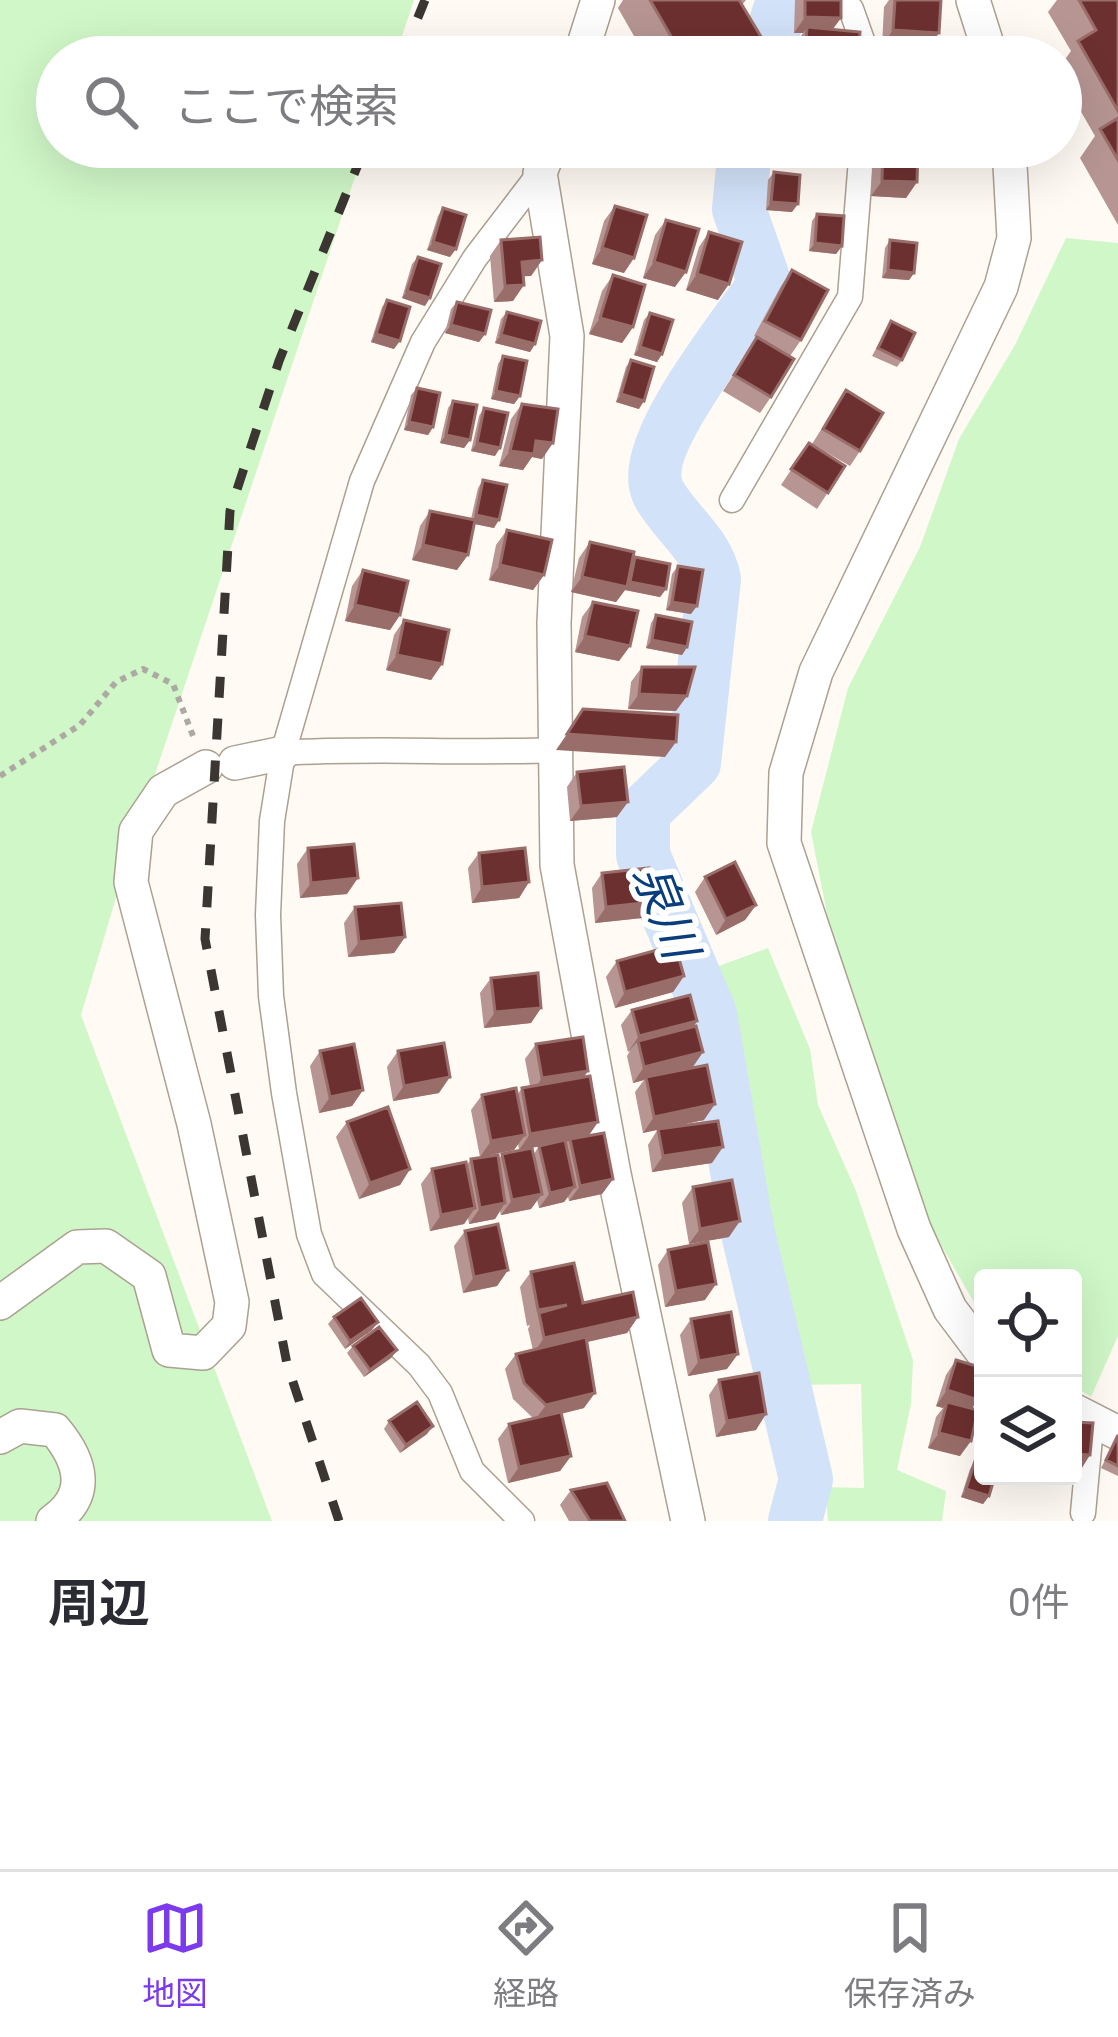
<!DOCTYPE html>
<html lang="ja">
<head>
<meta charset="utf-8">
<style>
	body { margin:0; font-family:"Exo 2","Noto Sans JP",sans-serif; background:#f7f7f7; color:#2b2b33 }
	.controls { position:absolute; right:36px; bottom:36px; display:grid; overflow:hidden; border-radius:12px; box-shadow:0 12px 48px #0002 }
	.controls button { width:108px; height:108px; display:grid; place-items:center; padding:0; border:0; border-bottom:3px solid #e1e1e2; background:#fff; color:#2b2b33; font:60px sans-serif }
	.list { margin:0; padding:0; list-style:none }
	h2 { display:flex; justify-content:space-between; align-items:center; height:156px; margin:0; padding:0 48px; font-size:51px }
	h2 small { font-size:39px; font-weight:400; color:#7c7c81 }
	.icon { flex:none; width:66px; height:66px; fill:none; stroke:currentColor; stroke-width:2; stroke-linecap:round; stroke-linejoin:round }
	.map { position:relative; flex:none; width:1118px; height:1521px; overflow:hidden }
	.search { position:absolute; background:#fff; box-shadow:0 12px 48px #0002; left:36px; right:36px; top:36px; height:132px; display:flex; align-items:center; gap:30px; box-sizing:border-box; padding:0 42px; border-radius:66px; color:#7c7c81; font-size:45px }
	.sheet { height:348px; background:#fff }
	nav { display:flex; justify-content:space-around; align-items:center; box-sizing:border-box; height:168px; border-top:3px solid #e1e1e2; background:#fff; font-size:33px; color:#7c7c81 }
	nav a { display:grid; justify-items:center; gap:6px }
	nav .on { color:#7c3aed }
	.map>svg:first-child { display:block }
</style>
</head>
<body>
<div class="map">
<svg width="1118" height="1521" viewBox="0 0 1118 1521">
	<rect width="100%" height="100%" fill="#fffaf3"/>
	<!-- green -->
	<path fill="#d0f7c8" d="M 0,0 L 414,0 L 395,57 L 57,57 L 57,147 L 365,147 L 136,831 L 81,1015 L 272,1521 L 0,1521 Z
		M 1066,238 L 1118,243 L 1118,1336 L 1091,1397 L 1073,1385 L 1073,1278 L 983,1278 L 983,1318 L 929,1224 L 829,924 L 811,832 L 848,688 L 920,547 L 959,439 L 1015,345 Z
		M 768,948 L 810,1049 L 818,1105 L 856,1191 L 913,1360 L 911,1404 L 897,1470 L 946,1491 L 942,1521 L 828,1521 L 825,1487 L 864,1488 L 861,1384 L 797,1385 L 748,1159 L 725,1022 L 705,971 Z"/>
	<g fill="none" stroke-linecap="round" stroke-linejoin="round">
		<!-- river -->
		<path stroke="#d2e2f9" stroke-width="54" d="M 765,57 L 783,0
			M 745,147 L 739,209 L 765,284 C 738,324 634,449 659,494 C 676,524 707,544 714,579 L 694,763 L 643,812 L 643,855 L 710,1014 L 747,1229 L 806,1479 L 795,1521"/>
		<!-- street casing -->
		<g stroke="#aca091" stroke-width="27">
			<path id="street" d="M 841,0 L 851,9 L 868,57
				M 732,500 L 850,297 L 862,147
				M 283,753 C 374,747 464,754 556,750
				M 1083,1513 L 1091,1427
				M 522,1521 L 472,1471 L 440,1393 L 419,1365 L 324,1274 L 309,1234 L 284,1093 L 271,996 L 268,915 L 272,821 L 283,753 L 362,481 L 423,342 L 475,258 L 540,173"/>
		</g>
		<!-- secondary casing -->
		<g stroke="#aca091" stroke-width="36">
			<path id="secondary" d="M 973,0 L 991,57
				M 580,57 L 598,0
				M 550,147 L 540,173 L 567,336 L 554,623 L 557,865 L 614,1174 L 688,1521
				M 235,763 L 283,753
				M 0,1303 L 77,1247 L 106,1246 L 149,1276 L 169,1350 L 203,1353 L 229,1326 L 232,1302 L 194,1124 L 131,882 L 136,831 L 163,791 L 206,767
				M 983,1353 L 950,1309 L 914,1229 L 784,843 L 786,773 L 816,672 L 1001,287 L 1014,238 L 1009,147
				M 1073,1410 L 1118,1433
				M 0,1437 L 20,1426 L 55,1430 C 81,1461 91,1495 53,1521"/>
		</g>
		<!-- path -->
		<path stroke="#aea9a3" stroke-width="6" stroke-dasharray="6 6" stroke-linecap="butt" d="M 0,776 L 80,725 L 116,682 L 143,669 L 173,684 L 195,741"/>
		<!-- street -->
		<use href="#street" stroke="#fff" stroke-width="24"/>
		<!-- secondary -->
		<use href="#secondary" stroke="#fff" stroke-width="33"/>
		<!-- rail -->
		<path stroke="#3b3631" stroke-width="9" stroke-dasharray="21 21" stroke-linecap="butt" d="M 402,57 L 425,0
			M 339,1521 L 287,1364 L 205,939 L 230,511 L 279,361 L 365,147"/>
	</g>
	<!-- wall -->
	<path fill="#b69592" d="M 623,0 L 746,0 L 742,5 L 763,40 L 751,57 L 646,57 L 618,8 Z
		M 795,0 L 841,0 L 841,18 L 832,29 L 858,57 L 795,57 L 796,43 L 803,33 L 794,33 Z
		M 889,0 L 941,0 L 928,48 L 882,46 L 884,7 Z
		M 1057,0 L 1118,0 L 1118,225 L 1080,158 L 1095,136 L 1061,77 L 1061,65 L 1071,51 L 1048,12 Z
		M 883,150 L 917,182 L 906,198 L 871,196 L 872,165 Z
		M 774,172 L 792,212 L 766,210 L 768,180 Z
		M 615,206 L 624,273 L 592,264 L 604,221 Z
		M 443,208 L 450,257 L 427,250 L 438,216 Z
		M 817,214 L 842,246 L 836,254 L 809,251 L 812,221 Z
		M 666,220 L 675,287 L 643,278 L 655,235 Z
		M 709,232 L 718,300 L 686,290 L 699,247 Z
		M 501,240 L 542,260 L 531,276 L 523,276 L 513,301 L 494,302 L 490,256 Z
		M 890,240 L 914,273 L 909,280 L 882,278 L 885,248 Z
		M 418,257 L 425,306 L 402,298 L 412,264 Z
		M 792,270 L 801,340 L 790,356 L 769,344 L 771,397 L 760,413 L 723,391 L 757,338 L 754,336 L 781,286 Z
		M 613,275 L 633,327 L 622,343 L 589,334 L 602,291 Z
		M 387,300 L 394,349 L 371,342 L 382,307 Z
		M 457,302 L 485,334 L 479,342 L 445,333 L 451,309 Z
		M 507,312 L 535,344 L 530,352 L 495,343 L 501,319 Z
		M 650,313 L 662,354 L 657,362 L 634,355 L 644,320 Z
		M 891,321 L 902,360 L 897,367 L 872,356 Z
		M 503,356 L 520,396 L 514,404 L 491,399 L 498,364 Z
		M 631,360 L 639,409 L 616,402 L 626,367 Z
		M 417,388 L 433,427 L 428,435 L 404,430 L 411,395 Z
		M 846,390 L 860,451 L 850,466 L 812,444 Z
		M 453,401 L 470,440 L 464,448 L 440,443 L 448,408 Z
		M 522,404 L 542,459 L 532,457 L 523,470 L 499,466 L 511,419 Z
		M 484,408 L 495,456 L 471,451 L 479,416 Z
		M 809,443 L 845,466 L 817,509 L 781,485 Z
		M 483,480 L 494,528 L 475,524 L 457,570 L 412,560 L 420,526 L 430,511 L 471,519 L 478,488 Z
		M 507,530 L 544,575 L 533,590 L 489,580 L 496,545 Z
		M 590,542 L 633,560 L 666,589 L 660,597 L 625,590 L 616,602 L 571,592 L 579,558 Z
		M 678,566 L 691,614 L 666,610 L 672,574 Z
		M 363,570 L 400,615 L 390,630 L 345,621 L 352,586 Z
		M 593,602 L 630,646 L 619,661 L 575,652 L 582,617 Z
		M 656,615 L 687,647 L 682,655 L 646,648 L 651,623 Z
		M 404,620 L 442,664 L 431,680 L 386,670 L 394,635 Z
		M 642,667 L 676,711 L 628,709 L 631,682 Z
		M 577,772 L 617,817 L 570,821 L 567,787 Z
		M 308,848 L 347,894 L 300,898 L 297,864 Z
		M 479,853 L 529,882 L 519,898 L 472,903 L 468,868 Z
		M 602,873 L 642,918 L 595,923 L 592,888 Z
		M 705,877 L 756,905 L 745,920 L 716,935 L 695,892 Z
		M 355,907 L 405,937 L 394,953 L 348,957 L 344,923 Z
		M 617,961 L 684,976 L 673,992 L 615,1008 L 606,977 Z
		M 491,978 L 541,1008 L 531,1023 L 484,1028 L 480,993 Z
		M 632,1010 L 697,1021 L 694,1027 L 703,1052 L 692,1068 L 704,1120 L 660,1129 L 712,1163 L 652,1172 L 648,1145 L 658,1129 L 643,1133 L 635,1092 L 644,1080 L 633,1083 L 627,1056 L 630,1051 L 628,1052 L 621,1025 Z
		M 536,1044 L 588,1071 L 584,1077 L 598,1122 L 588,1136 L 613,1179 L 602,1194 L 569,1201 L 568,1197 L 564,1202 L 539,1208 L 537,1200 L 531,1209 L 501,1215 L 500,1211 L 495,1219 L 469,1224 L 468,1218 L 464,1224 L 430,1231 L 421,1184 L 432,1169 L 466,1166 L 471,1159 L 499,1159 L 502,1154 L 534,1154 L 539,1146 L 519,1150 L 518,1144 L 514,1150 L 480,1157 L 471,1110 L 482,1095 L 517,1095 L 522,1088 L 530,1086 L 525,1059 Z
		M 320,1051 L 363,1090 L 352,1106 L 319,1113 L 310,1066 Z
		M 398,1051 L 439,1093 L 393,1101 L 387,1067 Z
		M 347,1122 L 410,1169 L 400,1185 L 359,1199 L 336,1137 Z
		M 693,1187 L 729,1237 L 689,1244 L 682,1203 Z
		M 465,1231 L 508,1270 L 497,1286 L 463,1293 L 454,1246 Z
		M 668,1250 L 705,1300 L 665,1307 L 658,1265 Z
		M 531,1272 L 583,1303 L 638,1317 L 627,1333 L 587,1342 L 584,1408 L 561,1414 L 571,1456 L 560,1471 L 508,1483 L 498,1439 L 509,1424 L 533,1418 L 513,1399 L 505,1369 L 516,1354 L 533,1350 L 528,1329 L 530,1325 L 527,1326 L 520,1287 Z
		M 334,1317 L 372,1330 L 345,1349 L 328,1324 Z
		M 691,1319 L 727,1369 L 688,1376 L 680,1335 Z
		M 353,1346 L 397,1350 L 391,1358 L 364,1377 L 347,1353 Z
		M 956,1360 L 972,1408 L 960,1456 L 928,1448 L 936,1417 L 943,1408 L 936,1406 L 946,1375 Z
		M 719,1380 L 756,1430 L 716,1437 L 709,1395 Z
		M 389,1421 L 427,1434 L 400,1453 L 384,1429 Z
		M 1118,1435 L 1118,1476 L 1101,1468 Z
		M 975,1461 L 989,1496 L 983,1504 L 961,1497 L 970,1469 Z
		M 571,1490 L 625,1521 L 569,1521 L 560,1505 Z"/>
	<!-- shaded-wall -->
	<path fill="#996d6a" d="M 805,17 L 841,18 L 830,33 L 807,27 L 803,33 L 794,33 Z
		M 893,30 L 939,33 L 928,48 L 882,46 Z
		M 763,40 L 751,57 L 733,57 Z
		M 793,147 L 851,147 L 844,156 L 790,151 Z
		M 882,181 L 917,182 L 906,198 L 871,196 Z
		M 771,202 L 798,204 L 792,212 L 766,210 Z
		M 433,242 L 456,249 L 450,257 L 427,250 Z
		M 815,243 L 842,246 L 836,254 L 809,251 Z
		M 602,248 L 634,258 L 624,273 L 592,264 Z
		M 542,260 L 531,276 L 511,277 L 522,262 Z
		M 654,262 L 686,272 L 675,287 L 643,278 Z
		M 888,270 L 914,273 L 909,280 L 882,278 Z
		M 697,274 L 729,284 L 718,300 L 686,290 Z
		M 524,285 L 513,301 L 494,302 L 505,286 Z
		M 407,291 L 430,298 L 425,306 L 402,298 Z
		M 600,318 L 633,327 L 622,343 L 589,334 Z
		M 451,325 L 485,334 L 479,342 L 445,333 Z
		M 376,334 L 400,341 L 394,349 L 371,342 Z
		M 501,335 L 535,344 L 530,352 L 495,343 Z
		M 640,347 L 662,354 L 657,362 L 634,355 Z
		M 496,391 L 520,396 L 514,404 L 491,399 Z
		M 621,394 L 644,401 L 639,409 L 616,402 Z
		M 409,422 L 433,427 L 428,435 L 404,430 Z
		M 446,435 L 470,440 L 464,448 L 440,443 Z
		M 536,441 L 553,443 L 542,459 L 532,457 L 523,470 L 499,466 L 510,451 Z
		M 477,443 L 500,448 L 495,456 L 471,451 Z
		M 476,515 L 499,520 L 494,528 L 470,523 Z
		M 423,545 L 468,555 L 457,570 L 412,560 Z
		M 500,565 L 544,575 L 533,590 L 489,580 Z
		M 582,577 L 626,587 L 630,582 L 666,589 L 660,597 L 625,590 L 616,602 L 571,592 Z
		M 672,602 L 697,606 L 691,614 L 666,610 Z
		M 355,605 L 400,615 L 390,630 L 345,621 Z
		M 585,636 L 630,646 L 619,661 L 575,652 Z
		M 652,640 L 687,647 L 682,655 L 646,648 Z
		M 397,655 L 442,664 L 431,680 L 386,670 Z
		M 639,694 L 687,696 L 676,711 L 628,709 Z
		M 567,734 L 676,742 L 665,757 L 556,750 Z
		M 628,802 L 617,817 L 570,821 L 581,806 Z
		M 358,878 L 347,894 L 300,898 L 311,883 Z
		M 529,882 L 519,898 L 472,903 L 482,887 Z
		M 653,902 L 642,918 L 595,923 L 606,907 Z
		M 756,905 L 745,920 L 716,935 L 726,919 Z
		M 405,937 L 394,953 L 348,957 L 359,942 Z
		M 684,976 L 673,992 L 615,1008 L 625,992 Z
		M 541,1008 L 531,1023 L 484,1028 L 495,1012 Z
		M 697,1021 L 686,1037 L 638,1041 L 628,1052 L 639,1036 Z
		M 703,1052 L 692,1068 L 646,1077 L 644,1080 L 633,1083 L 644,1067 Z
		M 588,1071 L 577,1086 L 531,1094 L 542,1078 Z
		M 450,1077 L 439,1093 L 393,1101 L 404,1086 Z
		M 363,1090 L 352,1106 L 319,1113 L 330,1097 Z
		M 715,1104 L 704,1120 L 643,1133 L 654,1117 Z
		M 598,1122 L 587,1138 L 519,1150 L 530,1134 Z
		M 525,1135 L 514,1150 L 480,1157 L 491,1141 Z
		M 723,1147 L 712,1163 L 652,1172 L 663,1156 Z
		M 410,1169 L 400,1185 L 359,1199 L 370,1183 Z
		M 613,1179 L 602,1194 L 569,1201 L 580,1186 Z
		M 575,1187 L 564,1202 L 539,1208 L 550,1193 Z
		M 542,1194 L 531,1209 L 501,1215 L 512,1200 Z
		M 505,1203 L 495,1219 L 469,1224 L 480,1208 Z
		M 475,1208 L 464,1224 L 430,1231 L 441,1215 Z
		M 740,1221 L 729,1237 L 689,1244 L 700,1229 Z
		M 508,1270 L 497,1286 L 463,1293 L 474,1277 Z
		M 716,1284 L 705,1300 L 665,1307 L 676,1291 Z
		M 638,1317 L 627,1333 L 533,1354 L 544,1338 Z
		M 378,1322 L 372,1330 L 345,1349 L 350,1341 Z
		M 397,1350 L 391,1358 L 364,1377 L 370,1370 Z
		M 738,1354 L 727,1369 L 688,1376 L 699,1361 Z
		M 947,1390 L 978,1400 L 967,1415 L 947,1402 L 943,1408 L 936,1406 Z
		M 595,1393 L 584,1408 L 535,1420 L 546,1405 Z
		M 766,1414 L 756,1430 L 716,1437 L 727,1421 Z
		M 433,1426 L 427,1434 L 400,1453 L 406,1445 Z
		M 939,1433 L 971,1441 L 960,1456 L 928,1448 Z
		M 1073,1454 L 1090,1455 L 1080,1471 L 1073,1470 Z
		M 571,1456 L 560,1471 L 508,1483 L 519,1467 Z
		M 966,1489 L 989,1496 L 983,1504 L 961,1497 Z"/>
	<!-- building -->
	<path fill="#6d3030" stroke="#996d6a" stroke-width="3" d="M 650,0 L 739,0 L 763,40 L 733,57 L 683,57 Z
		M 805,0 L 841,0 L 841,18 L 805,17 Z
		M 895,0 L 941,0 L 939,33 L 893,30 Z
		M 1079,0 L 1118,0 L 1118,111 L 1078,41 L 1096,30 Z
		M 807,27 L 860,32 L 858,57 L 805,57 Z
		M 1118,118 L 1118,160 L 1100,129 Z
		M 883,150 L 918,151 L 917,182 L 882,181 Z
		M 774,172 L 800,175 L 798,204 L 771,202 Z
		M 615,206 L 647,215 L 634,258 L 602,248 Z
		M 443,208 L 466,215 L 456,249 L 433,242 Z
		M 817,214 L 844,216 L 842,246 L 815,243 Z
		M 666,220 L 699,229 L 686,272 L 654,262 Z
		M 709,232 L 742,242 L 729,284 L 697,274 Z
		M 540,237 L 542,260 L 522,262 L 524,285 L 505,286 L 501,240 Z
		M 890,240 L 917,243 L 914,273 L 888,270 Z
		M 418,257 L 441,264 L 430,298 L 407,291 Z
		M 792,270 L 828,290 L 801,340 L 765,321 Z
		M 613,275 L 645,285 L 633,327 L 600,318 Z
		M 387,300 L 410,307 L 400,341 L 376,334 Z
		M 457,302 L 491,310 L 485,334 L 451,325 Z
		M 507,312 L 541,321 L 535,344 L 501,335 Z
		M 650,313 L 673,320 L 662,354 L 640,347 Z
		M 891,321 L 915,333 L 902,360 L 878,348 Z
		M 757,337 L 794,359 L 771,397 L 734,375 Z
		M 503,356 L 527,361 L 520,396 L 496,391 Z
		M 631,360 L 654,367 L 644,401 L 621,394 Z
		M 417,388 L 440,393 L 433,427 L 409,422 Z
		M 846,390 L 883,413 L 860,451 L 823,429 Z
		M 453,401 L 477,405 L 470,440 L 446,435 Z
		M 522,404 L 558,409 L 553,443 L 536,441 L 534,454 L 510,451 Z
		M 484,408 L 508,413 L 500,448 L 477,443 Z
		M 809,443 L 845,466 L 828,493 L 791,469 Z
		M 483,480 L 507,485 L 499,520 L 476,515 Z
		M 430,511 L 475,520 L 468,555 L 423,545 Z
		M 507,530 L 552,540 L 544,575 L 500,565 Z
		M 590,542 L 634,552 L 627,587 L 582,577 Z
		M 635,557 L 670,564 L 666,589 L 630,582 Z
		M 678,566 L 703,570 L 697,606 L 672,602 Z
		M 363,570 L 408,581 L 400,615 L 355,605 Z
		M 593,602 L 638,611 L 630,646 L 585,636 Z
		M 656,615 L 692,622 L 687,647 L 652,640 Z
		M 404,620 L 449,630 L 442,664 L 397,655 Z
		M 642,667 L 695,667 L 687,696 L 639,694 Z
		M 583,709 L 678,715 L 676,742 L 567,734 Z
		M 624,767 L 628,802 L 581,806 L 577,772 Z
		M 354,844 L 358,878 L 311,883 L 308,848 Z
		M 525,848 L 529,882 L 482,887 L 479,853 Z
		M 735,862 L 756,905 L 726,919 L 705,877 Z
		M 649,868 L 653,902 L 606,907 L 602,873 Z
		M 401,903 L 405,937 L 359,942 L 355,907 Z
		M 675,945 L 684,976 L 625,992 L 617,961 Z
		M 538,973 L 541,1008 L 495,1012 L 491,978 Z
		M 690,995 L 697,1021 L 639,1036 L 632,1010 Z
		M 696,1026 L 703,1052 L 644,1067 L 638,1041 Z
		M 583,1037 L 588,1071 L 542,1078 L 536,1044 Z
		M 444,1043 L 450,1077 L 404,1086 L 398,1051 Z
		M 354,1044 L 363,1090 L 330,1097 L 320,1051 Z
		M 707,1065 L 715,1104 L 654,1117 L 646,1077 Z
		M 590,1076 L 598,1122 L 530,1134 L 522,1088 Z
		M 516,1088 L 525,1135 L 491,1141 L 482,1095 Z
		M 388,1107 L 410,1169 L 370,1183 L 347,1122 Z
		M 718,1121 L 723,1147 L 663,1156 L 658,1129 Z
		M 604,1133 L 613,1179 L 580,1186 L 570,1139 Z
		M 565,1140 L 575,1187 L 550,1193 L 539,1146 Z
		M 532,1148 L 542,1194 L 512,1200 L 502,1154 Z
		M 498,1155 L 505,1203 L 480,1208 L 471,1159 Z
		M 466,1162 L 475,1208 L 441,1215 L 432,1169 Z
		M 732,1180 L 740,1221 L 700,1229 L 693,1187 Z
		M 498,1224 L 508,1270 L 474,1277 L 465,1231 Z
		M 708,1242 L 716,1284 L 676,1291 L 668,1250 Z
		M 574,1263 L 583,1303 L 633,1292 L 638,1317 L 544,1338 L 539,1313 L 567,1305 L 538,1310 L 531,1272 Z
		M 361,1298 L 378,1322 L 350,1341 L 334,1317 Z
		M 731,1312 L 738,1354 L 699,1361 L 691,1319 Z
		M 379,1327 L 397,1350 L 370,1370 L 353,1346 Z
		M 586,1337 L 595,1393 L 546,1405 L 524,1383 L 516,1354 Z
		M 956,1360 L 983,1368 L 983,1384 L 978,1400 L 947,1390 Z
		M 759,1373 L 766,1414 L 727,1421 L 719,1380 Z
		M 417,1402 L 433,1426 L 406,1445 L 389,1421 Z
		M 947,1402 L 978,1410 L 971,1441 L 939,1433 Z
		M 561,1412 L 571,1456 L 519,1467 L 509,1424 Z
		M 1073,1422 L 1093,1423 L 1090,1455 L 1073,1454 Z
		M 1118,1435 L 1118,1466 L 1106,1460 Z
		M 975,1461 L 983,1464 L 983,1476 L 995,1476 L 989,1496 L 966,1489 Z
		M 607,1483 L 625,1521 L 590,1521 L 571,1490 Z"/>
	<g text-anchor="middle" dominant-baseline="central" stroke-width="12" stroke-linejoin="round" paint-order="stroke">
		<!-- water labels -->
		<g font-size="48" font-style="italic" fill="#093d7b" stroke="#fff">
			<text transform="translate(668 910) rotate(69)">泉川</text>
		</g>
	</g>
</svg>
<div class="controls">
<button><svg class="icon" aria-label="locate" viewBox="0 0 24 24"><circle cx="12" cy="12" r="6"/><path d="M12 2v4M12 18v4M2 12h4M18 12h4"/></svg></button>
<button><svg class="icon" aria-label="layers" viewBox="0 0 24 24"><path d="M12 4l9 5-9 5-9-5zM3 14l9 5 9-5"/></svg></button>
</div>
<div class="search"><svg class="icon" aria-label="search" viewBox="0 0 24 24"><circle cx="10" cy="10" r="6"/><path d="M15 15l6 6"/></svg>ここで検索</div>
</div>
<section class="sheet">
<h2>周辺<small>0件</small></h2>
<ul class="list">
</ul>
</section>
<nav>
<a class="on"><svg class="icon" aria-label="map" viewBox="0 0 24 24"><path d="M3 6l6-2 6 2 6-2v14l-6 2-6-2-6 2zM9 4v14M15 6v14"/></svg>地図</a>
<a><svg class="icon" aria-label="directions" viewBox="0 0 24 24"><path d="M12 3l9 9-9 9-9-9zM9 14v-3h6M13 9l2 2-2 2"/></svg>経路</a>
<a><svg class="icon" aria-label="saved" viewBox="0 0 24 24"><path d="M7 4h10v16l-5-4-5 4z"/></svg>保存済み</a>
</nav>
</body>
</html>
